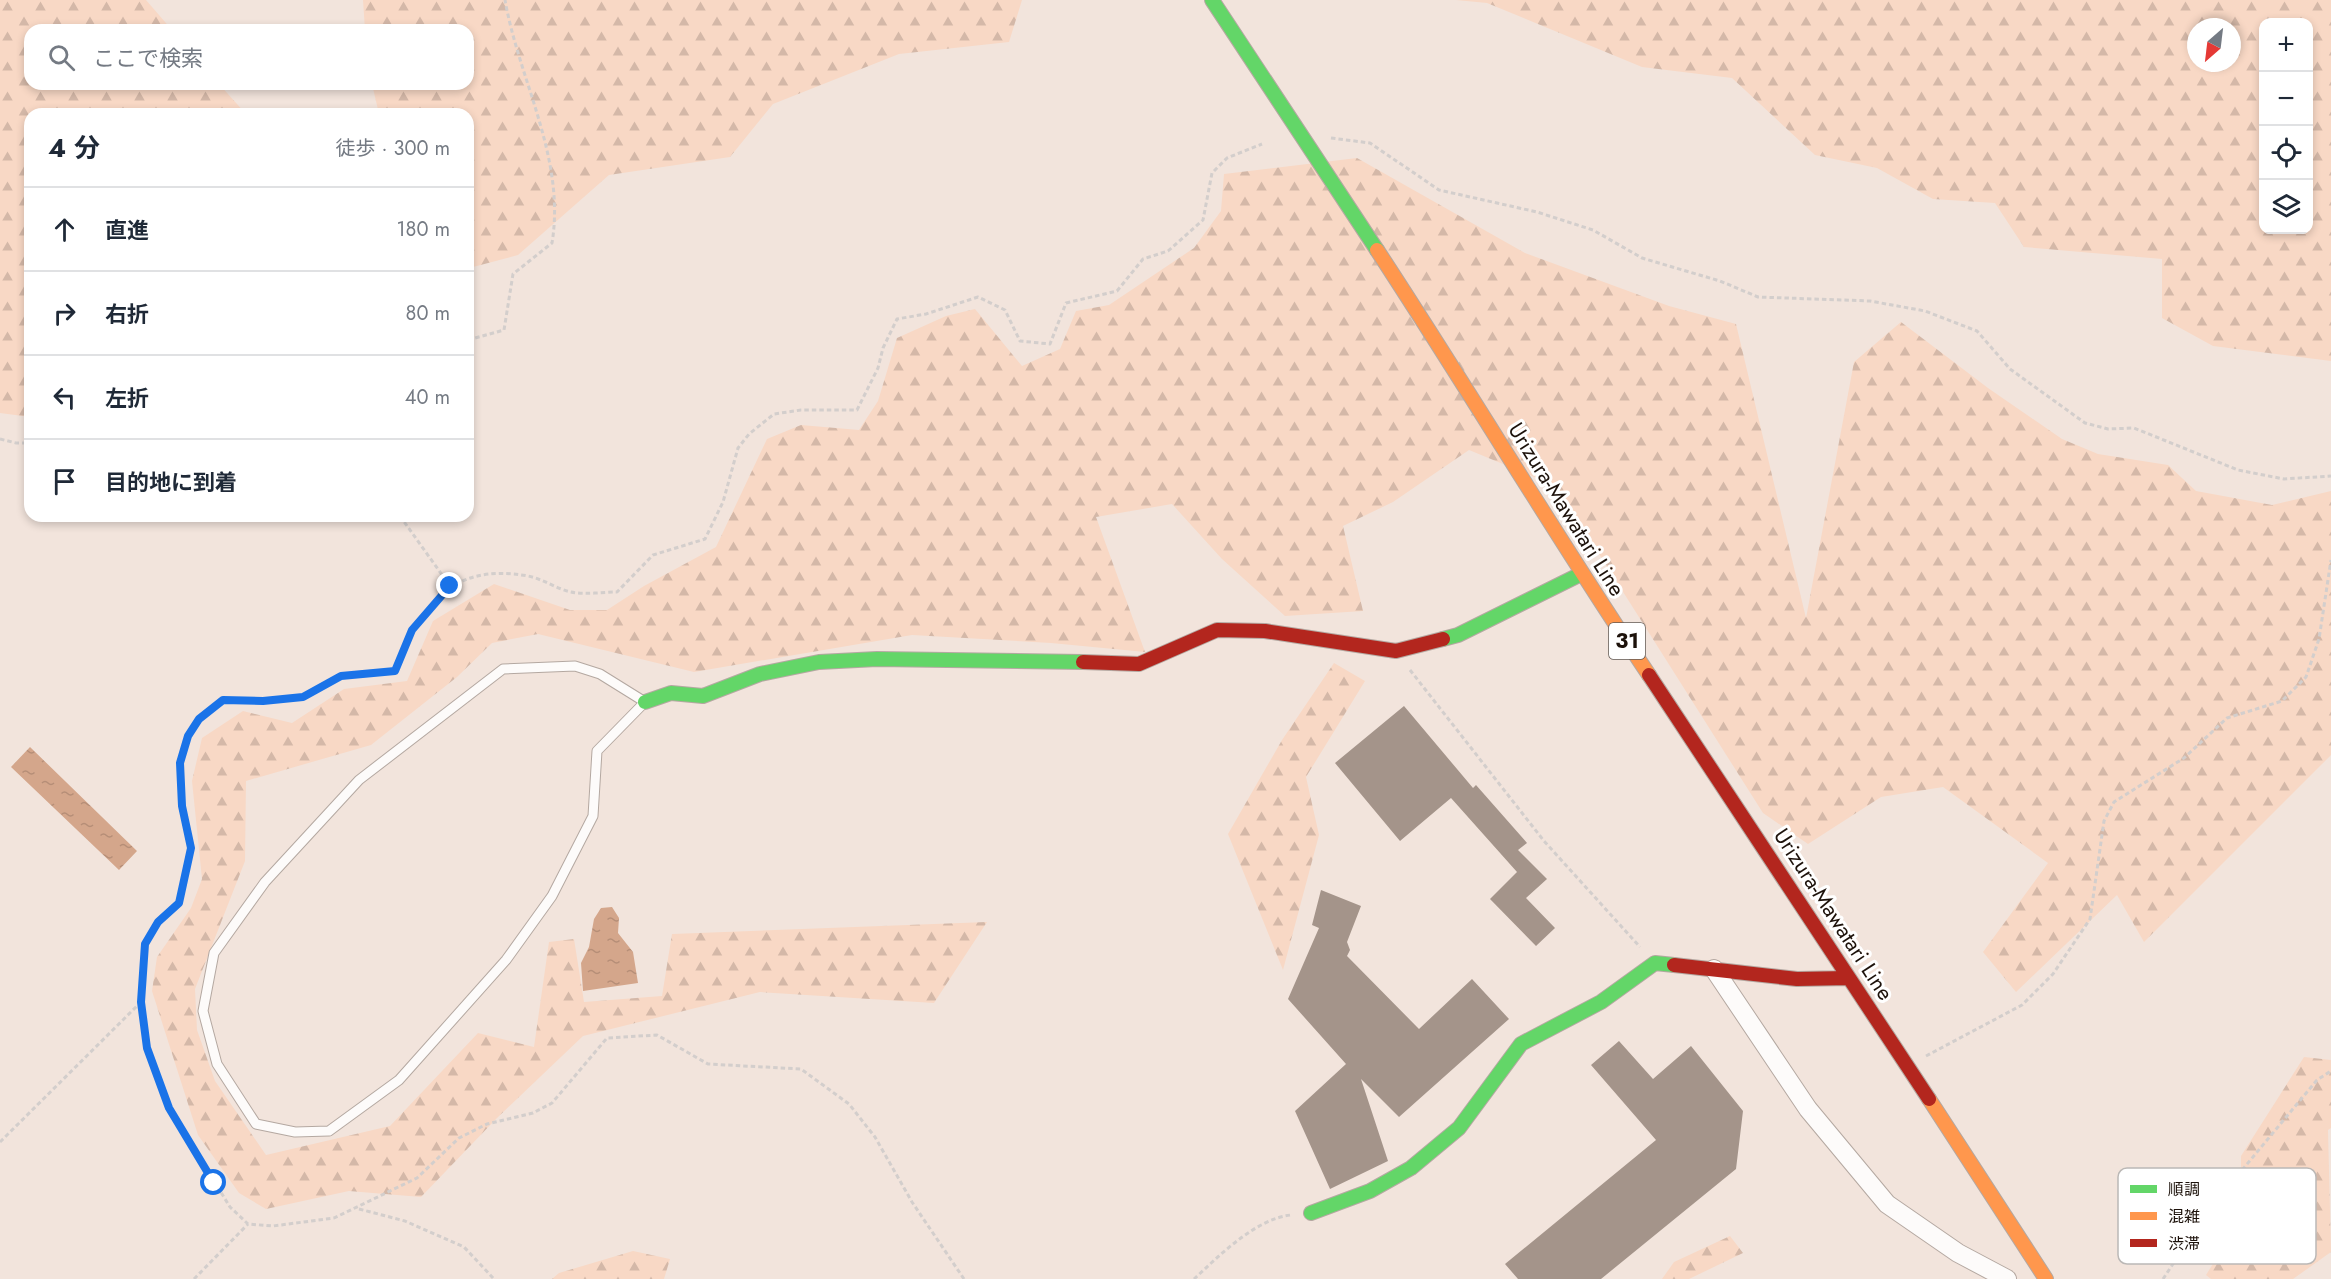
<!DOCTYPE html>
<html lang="ja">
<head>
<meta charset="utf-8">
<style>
	body { margin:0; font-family:Jost,"Noto Sans JP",sans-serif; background:#f6f6f7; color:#1f2937 }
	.controls { position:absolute; right:18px; top:18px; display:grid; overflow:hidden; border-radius:12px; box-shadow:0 3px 9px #0003 }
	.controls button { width:54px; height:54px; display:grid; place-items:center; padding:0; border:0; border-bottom:2px solid #e0e1e3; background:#fff; color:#1f2937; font:30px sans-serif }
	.compass { position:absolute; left:2187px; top:18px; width:54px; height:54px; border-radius:50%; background:#fff; box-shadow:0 3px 9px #0003; rotate:208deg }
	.stop { position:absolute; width:18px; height:18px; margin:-14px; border:4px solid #1a73e8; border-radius:50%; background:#fff }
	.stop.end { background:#1a73e8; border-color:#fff; box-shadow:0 2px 6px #0008 }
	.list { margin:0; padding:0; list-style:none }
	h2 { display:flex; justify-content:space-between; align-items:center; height:78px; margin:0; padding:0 24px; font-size:26px }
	h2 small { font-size:20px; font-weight:400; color:#747a83 }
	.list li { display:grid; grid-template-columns:39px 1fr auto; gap:18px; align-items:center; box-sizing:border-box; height:84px; padding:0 24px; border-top:2px solid #e0e1e3 }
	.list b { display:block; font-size:22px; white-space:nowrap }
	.list em { font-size:20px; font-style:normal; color:#747a83 }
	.icon { flex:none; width:33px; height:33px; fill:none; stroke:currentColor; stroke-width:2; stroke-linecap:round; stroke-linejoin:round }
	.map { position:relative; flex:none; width:2331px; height:1279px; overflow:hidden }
	.search { position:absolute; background:#fff; box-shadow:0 3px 9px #0003; left:24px; top:24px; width:450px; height:66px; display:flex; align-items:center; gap:15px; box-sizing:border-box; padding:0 21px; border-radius:18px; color:#747a83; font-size:22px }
	.panel { position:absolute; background:#fff; box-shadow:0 3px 9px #0003; left:24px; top:108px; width:450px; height:414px; border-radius:18px }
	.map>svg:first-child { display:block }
</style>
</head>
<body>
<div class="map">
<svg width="2331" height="1279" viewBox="0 0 2331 1279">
	<defs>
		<pattern id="forest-firs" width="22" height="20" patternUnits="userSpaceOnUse" patternTransform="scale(1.5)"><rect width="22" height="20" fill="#f8d8c5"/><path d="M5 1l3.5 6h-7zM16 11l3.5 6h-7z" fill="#d4b8a8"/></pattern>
		<pattern id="water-ripples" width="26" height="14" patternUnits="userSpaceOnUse" patternTransform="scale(1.5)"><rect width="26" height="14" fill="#d4a68b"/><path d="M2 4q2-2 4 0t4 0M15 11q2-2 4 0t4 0" fill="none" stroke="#b68e77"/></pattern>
	</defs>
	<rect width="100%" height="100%" fill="#f2e4dc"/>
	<!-- forest -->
	<path fill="url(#forest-firs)" fill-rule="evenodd" d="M 0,0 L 146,0 L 172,30 L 30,30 L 30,84 L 219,84 L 246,114 L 30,114 L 30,417 L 0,413 Z
		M 363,0 L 1022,0 L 1009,42 L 899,54 L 773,104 L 730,157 L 609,175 L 518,255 L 473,267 L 468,262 L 468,114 L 379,114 L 372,84 L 468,84 L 468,30 L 365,30 Z
		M 1456,0 L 2331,0 L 2331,361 L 2213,346 L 2162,318 L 2162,259 L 2024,247 L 1995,203 L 1933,199 L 1877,168 L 1815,155 L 1732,78 L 1642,67 L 1487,3 ZM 2308,22 L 2308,230 L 2264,230 L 2264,22 ZM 2196,27 L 2232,27 L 2232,63 L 2196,63 Z
		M 1357,158 L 1525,253 L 1669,306 L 1736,324 L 1806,618 L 1854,362 L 1901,322 L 1988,388 L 2062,439 L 2098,454 L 2168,465 L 2196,491 L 2272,505 L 2331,491 L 2331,755 L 2144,942 L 2117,895 L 2016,992 L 1983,952 L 2048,863 L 1943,787 L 1881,797 L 1808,844 L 1763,813 L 1556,486 L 1469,450 L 1393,502 L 1343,526 L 1363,611 L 1285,616 L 1222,559 L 1172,504 L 1096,517 L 1145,652 L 1051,643 L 912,635 L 694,672 L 538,634 L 492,643 L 457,677 L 371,745 L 246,781 L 245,861 L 195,989 L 197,1030 L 215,1081 L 266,1155 L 390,1126 L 478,1033 L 534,1047 L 549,942 L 574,939 L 584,1002 L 662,996 L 672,934 L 987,922 L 934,1003 L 760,992 L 583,1036 L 497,1118 L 421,1197 L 349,1191 L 266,1209 L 239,1193 L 198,1135 L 152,991 L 157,957 L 191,908 L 202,879 L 192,781 L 202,738 L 243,711 L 292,723 L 344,689 L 407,681 L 433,621 L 494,584 L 570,610 L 607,610 L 644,586 L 716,547 L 767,439 L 801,425 L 859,430 L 878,401 L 897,338 L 946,316 L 975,309 L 1022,366 L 1060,349 L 1076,311 L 1109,305 L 1194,248 L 1221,211 L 1224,174 Z
		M 1334,663 L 1365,681 L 1306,777 L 1319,835 L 1283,970 L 1228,834 L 1282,740 Z
		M 2304,1057 L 2331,1060 L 2331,1128 L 2328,1130 L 2331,1252 L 2293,1279 L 2211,1279 L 2206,1275 L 2241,1219 L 2241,1156 Z
		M 1730,1236 L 1743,1253 L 1689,1279 L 1662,1279 L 1674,1262 Z
		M 633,1251 L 670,1259 L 664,1279 L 552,1279 L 559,1273 Z"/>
	<!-- water -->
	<path fill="url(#water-ripples)" d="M 30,747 L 137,851 L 119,870 L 11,767 Z
		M 612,907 L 619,918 L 618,933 L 633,952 L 638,983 L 583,991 L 581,963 L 589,947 L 594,919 L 601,908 Z"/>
	<!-- building -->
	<path fill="#a4948a" d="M 1404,706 L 1473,788 L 1476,785 L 1527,843 L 1518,850 L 1547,879 L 1526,898 L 1555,928 L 1536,946 L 1490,899 L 1517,872 L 1451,798 L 1400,841 L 1335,763 Z
		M 1321,890 L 1361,906 L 1347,942 L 1350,950 L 1347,956 L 1419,1029 L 1472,979 L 1509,1019 L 1399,1117 L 1361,1079 L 1388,1161 L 1330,1189 L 1295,1111 L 1346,1064 L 1288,999 L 1319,928 L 1312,925 Z
		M 1619,1041 L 1653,1079 L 1691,1046 L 1743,1111 L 1736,1169 L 1601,1279 L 1518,1279 L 1505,1264 L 1656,1140 L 1591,1065 Z"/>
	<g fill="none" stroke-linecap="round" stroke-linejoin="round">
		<!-- lane casing -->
		<g stroke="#b4a8a1" stroke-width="11">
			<path id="lane" d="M 575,666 L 600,674 L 645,702 L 597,751 L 593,816 L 552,896 L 506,960 L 399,1080 L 329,1131 L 295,1132 L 256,1124 L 217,1064 L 203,1011 L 214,953 L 265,882 L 359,780 L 503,669 Z"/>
		</g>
		<!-- street casing -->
		<g stroke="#b4a8a1" stroke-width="20">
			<path id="street" d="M 1714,969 L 1808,1109 L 1887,1204 L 1958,1253 L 2007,1279"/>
		</g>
		<!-- fast casing -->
		<g stroke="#b4a8a1" stroke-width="16">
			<path id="fast" d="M 1212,0 L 1377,250
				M 1443,639 L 1458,635 L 1581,574
				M 645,702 L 671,693 L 703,696 L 760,674 L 819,662 L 877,659 L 1083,662
				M 1311,1213 L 1370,1191 L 1411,1168 L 1459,1128 L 1521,1044 L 1601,1002 L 1655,963 L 1674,965"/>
		</g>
		<!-- slow casing -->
		<g stroke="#b4a8a1" stroke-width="16">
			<path id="slow" d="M 1377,250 C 1469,390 1555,535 1649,675
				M 1929,1099 L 2046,1279"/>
		</g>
		<!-- jam casing -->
		<g stroke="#b4a8a1" stroke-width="16">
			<path id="jam" d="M 1083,662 L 1139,664 L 1217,630 L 1265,631 L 1396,651 L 1443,639
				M 1649,675 L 1929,1099
				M 1674,965 L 1797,979 L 1849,978"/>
		</g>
		<!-- path -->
		<path stroke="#d3cecc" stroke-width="3" stroke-dasharray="4.5 3" stroke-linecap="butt" d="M 1331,138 L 1370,143 L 1439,190 L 1537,212 L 1593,230 L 1642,258 L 1720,281 L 1758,297 L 1870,301 L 1925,311 L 1977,331 L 2010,369 L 2085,423 L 2108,429 L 2134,428 L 2238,470 L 2284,479 L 2331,476
			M 468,340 L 504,330 L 513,274 L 552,243 C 566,159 519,80 505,0
			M 0,439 L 16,443 L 30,443
			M 400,516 L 450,586
			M 1410,670 L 1544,841 L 1640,947
			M 1926,1056 L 2022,1005 L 2053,974 L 2090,919 L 2104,821 L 2114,802 L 2184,758 L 2227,718 L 2282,701 L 2306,677 L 2319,639 L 2331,560
			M 0,1142 L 141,1002
			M 359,1209 L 405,1221 L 464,1247 L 494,1279
			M 194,1279 L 248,1224
			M 964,1279 L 912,1202 L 875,1137 L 849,1104 L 801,1069 L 708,1064 L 657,1035 L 607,1038 L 552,1103 L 533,1113 L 487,1124 L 459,1138 L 417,1178 L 334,1218 L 273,1226 L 248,1224 L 230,1207 L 169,1108 L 147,1048 L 141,1002 L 145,944 L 158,922 L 179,903 L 191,848 L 182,806 L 180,763 L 188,736 L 199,719 L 223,701 L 263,701 L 303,697 L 341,676 L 395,671 C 422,606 450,562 528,576 C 543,579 557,589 571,592 C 585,595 603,592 617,592 L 653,555 L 705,539 L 723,502 L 738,448 L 749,434 L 774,414 L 801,410 L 857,410 L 878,368 L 883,348 L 897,319 L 926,314 L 978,297 L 1005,310 L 1020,341 L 1050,344 L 1066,303 L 1117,291 L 1143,259 L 1168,251 L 1203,220 L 1212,173 L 1227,158 L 1262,144
			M 1194,1279 C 1219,1256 1255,1219 1291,1215
			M 2163,1279 L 2208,1211 L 2317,1080 L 2331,1071"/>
		<!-- lane -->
		<use href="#lane" stroke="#fdfbfa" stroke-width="9"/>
		<!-- street -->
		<use href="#street" stroke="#fdfbfa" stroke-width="18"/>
		<!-- fast -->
		<use href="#fast" stroke="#63d668" stroke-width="14"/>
		<!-- slow -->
		<use href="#slow" stroke="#ff974d" stroke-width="14"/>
		<!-- jam -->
		<use href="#jam" stroke="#b3261e" stroke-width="14"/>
	</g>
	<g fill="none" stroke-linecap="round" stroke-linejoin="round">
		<!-- route -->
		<path stroke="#1a73e8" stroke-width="8" d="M 214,1183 L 169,1108 L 147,1048 L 141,1002 L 145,944 L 158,922 L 179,903 L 191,848 L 182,806 L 180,763 L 188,736 L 199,719 L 223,700 L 263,701 L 303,697 L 341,676 L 395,671 L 412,630 L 450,586"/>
	</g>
	<g text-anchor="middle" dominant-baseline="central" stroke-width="6" stroke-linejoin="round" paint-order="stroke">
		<!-- shield labels -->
		<rect fill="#fff" stroke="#615954" stroke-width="1.5" x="1609" y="623" width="36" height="36" rx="4.5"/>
		<g font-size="21" font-weight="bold" fill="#1d120b">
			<text x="1627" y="641">31</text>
		</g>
		<!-- street labels -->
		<g font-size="22" fill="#1d120b" stroke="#fff">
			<text transform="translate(1567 509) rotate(58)">Urizura-Mawatari Line</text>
			<text transform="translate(1834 914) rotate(57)">Urizura-Mawatari Line</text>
		</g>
	</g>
	<!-- legend -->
	<rect x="2118" y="1168" width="198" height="96" rx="9" fill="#fff" stroke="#bbb8b6" stroke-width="1.5"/>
	<rect x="2130" y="1185" width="27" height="8" fill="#63d668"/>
	<rect x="2130" y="1212" width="27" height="8" fill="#ff974d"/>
	<rect x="2130" y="1239" width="27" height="8" fill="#b3261e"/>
	<g font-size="16" fill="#1d120b">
		<text x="2168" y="1195">順調</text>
		<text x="2168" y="1222">混雑</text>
		<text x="2168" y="1249">渋滞</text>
	</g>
</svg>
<div class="controls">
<button>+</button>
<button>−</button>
<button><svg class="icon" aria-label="locate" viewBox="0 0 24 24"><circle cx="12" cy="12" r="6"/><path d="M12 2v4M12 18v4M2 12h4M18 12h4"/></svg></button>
<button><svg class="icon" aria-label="layers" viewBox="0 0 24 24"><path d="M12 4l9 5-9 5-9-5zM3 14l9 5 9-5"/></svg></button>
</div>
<svg class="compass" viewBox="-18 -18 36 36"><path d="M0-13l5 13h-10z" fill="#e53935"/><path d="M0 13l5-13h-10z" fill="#747a83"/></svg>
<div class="stop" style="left:214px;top:1183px"></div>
<div class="stop end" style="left:450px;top:586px"></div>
<div class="search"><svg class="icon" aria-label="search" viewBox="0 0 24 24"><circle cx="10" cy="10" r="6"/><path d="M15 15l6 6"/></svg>ここで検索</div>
<section class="panel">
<h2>4 分<small>徒歩 · 300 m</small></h2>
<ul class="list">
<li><svg class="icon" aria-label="ahead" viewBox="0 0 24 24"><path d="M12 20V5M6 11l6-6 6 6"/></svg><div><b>直進</b></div><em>180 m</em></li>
<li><svg class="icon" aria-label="right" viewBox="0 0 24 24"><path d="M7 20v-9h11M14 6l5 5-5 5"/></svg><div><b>右折</b></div><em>80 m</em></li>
<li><svg class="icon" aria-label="left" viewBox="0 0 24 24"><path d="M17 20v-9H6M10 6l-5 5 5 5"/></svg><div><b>左折</b></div><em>40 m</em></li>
<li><svg class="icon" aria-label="arrive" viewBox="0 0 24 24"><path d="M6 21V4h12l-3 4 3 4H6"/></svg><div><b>目的地に到着</b></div></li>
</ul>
</section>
</div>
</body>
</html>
